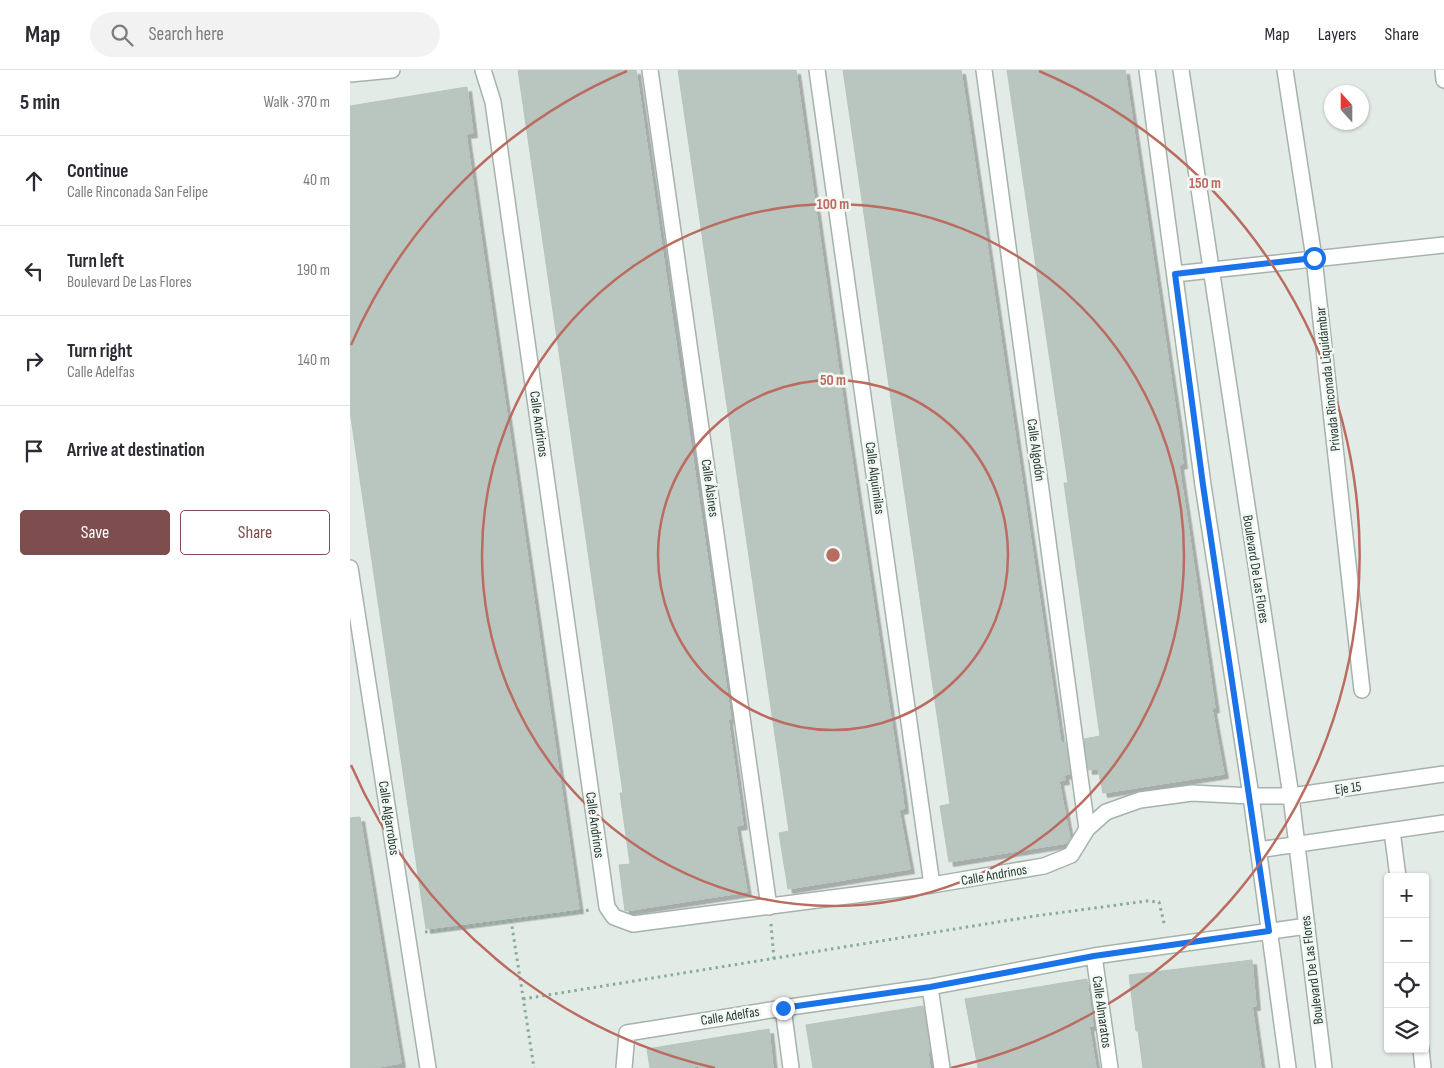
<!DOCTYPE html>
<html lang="en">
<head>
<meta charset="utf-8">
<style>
	body { margin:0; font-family:"Sofia Sans Condensed",sans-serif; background:#f2f2f3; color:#2b2b33 }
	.controls { position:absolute; right:15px; bottom:15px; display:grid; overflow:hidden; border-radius:5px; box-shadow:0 1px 4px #0004 }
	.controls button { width:45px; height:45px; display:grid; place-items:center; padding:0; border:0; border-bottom:1px solid #e1e1e2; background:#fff; color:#2b2b33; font:25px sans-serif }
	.compass { position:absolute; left:974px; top:15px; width:45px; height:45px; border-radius:50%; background:#fff; box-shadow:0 1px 4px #0004; rotate:339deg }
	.stop { position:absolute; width:15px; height:15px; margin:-11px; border:4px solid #1a73e8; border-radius:50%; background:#fff }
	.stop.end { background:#1a73e8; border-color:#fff; box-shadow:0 1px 5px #0008 }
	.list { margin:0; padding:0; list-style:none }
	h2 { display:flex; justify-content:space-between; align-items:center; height:65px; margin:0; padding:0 20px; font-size:21px }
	h2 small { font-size:16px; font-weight:400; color:#7c7c81 }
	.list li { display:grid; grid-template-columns:32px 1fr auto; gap:15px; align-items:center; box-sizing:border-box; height:90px; padding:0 20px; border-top:1px solid #e1e1e2 }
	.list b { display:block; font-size:19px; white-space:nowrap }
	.list p { margin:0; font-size:16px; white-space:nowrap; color:#7c7c81 }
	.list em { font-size:16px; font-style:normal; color:#7c7c81 }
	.actions { display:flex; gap:10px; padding:15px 20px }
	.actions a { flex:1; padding:11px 0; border:1px solid #7d4e4d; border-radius:5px; text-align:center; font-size:18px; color:#7d4e4d }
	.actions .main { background:#7d4e4d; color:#fff }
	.icon { flex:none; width:28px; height:28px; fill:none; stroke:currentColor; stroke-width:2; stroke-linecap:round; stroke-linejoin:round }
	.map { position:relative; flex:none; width:1094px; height:998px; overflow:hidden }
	header { display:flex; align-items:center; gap:30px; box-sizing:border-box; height:70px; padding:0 25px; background:#fff; border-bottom:1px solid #e1e1e2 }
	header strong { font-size:24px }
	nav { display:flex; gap:28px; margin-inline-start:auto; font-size:18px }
	.search { width:350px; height:45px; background:#f2f2f3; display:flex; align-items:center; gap:12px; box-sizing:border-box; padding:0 18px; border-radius:28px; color:#7c7c81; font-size:19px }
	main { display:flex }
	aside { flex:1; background:#fff }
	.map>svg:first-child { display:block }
</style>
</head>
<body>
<header>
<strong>Map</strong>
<div class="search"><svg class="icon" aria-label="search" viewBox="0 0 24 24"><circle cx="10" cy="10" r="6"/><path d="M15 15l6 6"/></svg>Search here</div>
<nav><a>Map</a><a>Layers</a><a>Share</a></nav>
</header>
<main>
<aside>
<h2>5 min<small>Walk · 370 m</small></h2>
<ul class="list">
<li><svg class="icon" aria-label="ahead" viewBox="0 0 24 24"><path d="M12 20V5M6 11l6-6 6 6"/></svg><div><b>Continue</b><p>Calle Rinconada San Felipe</p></div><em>40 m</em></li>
<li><svg class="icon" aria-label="left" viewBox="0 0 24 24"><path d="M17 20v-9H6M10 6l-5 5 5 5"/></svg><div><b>Turn left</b><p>Boulevard De Las Flores</p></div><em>190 m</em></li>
<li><svg class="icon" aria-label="right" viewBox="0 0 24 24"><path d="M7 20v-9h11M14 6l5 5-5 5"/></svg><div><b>Turn right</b><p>Calle Adelfas</p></div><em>140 m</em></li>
<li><svg class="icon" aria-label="arrive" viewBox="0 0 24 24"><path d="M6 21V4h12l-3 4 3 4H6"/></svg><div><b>Arrive at destination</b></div></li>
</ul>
<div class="actions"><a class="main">Save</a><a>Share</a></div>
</aside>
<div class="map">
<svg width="1094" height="998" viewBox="0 0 1094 998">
	<defs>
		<filter id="shadow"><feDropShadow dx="4.5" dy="4.5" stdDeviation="0" flood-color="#0004"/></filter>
	</defs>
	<rect width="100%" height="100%" fill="#e3ebe7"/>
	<!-- building -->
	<path fill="#b9c6bf" stroke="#b7c4bd" filter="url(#shadow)" d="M 168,0 L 286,0 L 381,649 L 378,649 L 393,755 L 386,756 L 397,822 L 275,841 L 269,795 L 280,794 L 270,723 L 273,723 Z
		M 328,0 L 446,0 L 496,351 L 553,728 L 554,739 L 549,740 L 560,799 L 438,819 L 429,763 L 439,761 Z
		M 493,0 L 611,0 L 711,673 L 716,672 L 720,704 L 714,705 L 715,710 L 709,711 L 720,769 L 717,773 L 599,792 L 590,736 L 600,734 Z
		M 657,0 L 775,0 L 829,361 L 833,394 L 829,395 L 865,638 L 862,639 L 874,704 L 753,723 L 748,699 L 738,700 L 734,669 L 750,666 L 714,413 L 718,413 Z
		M 117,17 L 123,63 L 116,64 L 229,839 L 76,859 L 0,341 L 0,36 Z
		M 10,747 L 51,993 L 23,998 L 0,998 L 0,748 Z
		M 902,890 L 906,936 L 902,936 L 911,998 L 793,998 L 788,961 L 786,961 L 779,905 Z
		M 737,909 L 743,956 L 739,956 L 746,998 L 628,998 L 615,929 Z
		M 573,936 L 580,982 L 578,982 L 580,998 L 463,998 L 456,955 Z
		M 419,959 L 423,998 L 349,998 L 349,996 L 334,998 L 300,998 L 297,979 Z"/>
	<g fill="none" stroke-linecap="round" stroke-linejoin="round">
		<!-- minor casing -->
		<g stroke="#a6b2ad" stroke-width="18">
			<path id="minor" d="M 133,0 L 143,32 L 257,837 L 264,847 L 283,854 L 582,815 L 694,796 L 721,785 L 737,759 L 756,742 L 790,730 L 842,723 L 901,726
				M 300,0 L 419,837
				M 467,0 L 582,815
				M 634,0 L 737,759
				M 935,0 L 964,188 L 1012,620
				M 1093,0 L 1094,10
				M 0,4 L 42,0
				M 825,204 L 1094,175
				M 0,498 L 78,998
				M 1042,761 L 1048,807
				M 744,886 L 760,998
				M 580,917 L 592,998
				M 433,938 L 441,998
				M 1071,979 L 1073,998
				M 274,998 L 277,963 L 433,938 L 580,917 L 744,886 L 957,856"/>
		</g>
		<!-- tertiary casing -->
		<g stroke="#a6b2ad" stroke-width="18">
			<path id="tertiary" d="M 797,0 L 853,415 L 901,726 L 938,998
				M 831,0 L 941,726 L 974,998
				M 901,726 L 941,726 L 1094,704
				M 908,780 L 1094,753"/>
		</g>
		<!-- path -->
		<path stroke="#88ab9b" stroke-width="3" stroke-dasharray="2.5 4" stroke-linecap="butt" d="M 161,850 L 184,998
			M 421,854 L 424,889
			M 75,862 L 240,840
			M 173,929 L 685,846 L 797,831 L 809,832 L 815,857"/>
		<!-- minor -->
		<use href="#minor" stroke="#fff" stroke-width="15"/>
		<!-- tertiary -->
		<use href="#tertiary" stroke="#fff" stroke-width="15"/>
	</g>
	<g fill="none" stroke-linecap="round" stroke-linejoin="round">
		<!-- route -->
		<path stroke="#1a73e8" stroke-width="6" d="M 433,938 L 580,917 L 744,886 L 919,861 L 853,415 L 825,204 L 964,188"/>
	</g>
	<!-- distance rings -->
	<g fill="none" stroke="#bb6c60" stroke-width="2.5">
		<circle cx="483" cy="485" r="175"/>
		<circle cx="483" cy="485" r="351"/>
		<path d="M365 998A526 526 0 0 1 1 695M1 275A526 526 0 0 1 277 1M689 1A526 526 0 0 1 601 998"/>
	</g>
	<g text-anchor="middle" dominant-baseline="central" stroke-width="5" stroke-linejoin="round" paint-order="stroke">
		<!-- street labels -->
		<g font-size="14" fill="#253a32" stroke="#f3f8f5">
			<text transform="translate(978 309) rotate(-96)">Privada Rinconada Liquidámbar</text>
			<text transform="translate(189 354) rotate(82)">Calle Andrinos</text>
			<text transform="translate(686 380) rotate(82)">Calle Algodón</text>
			<text transform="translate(525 408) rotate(82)">Calle Alquimilas</text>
			<text transform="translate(360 418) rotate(82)">Calle Álsines</text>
			<text transform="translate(906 499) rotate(81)">Boulevard De Las Flores</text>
			<text transform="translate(998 718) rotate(-8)">Eje 15</text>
			<text transform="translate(39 748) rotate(81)">Calle Algarrobos</text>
			<text transform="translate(245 755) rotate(82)">Calle Andrinos</text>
			<text transform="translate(644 805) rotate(-10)">Calle Andrinos</text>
			<text transform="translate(962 900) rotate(-97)">Boulevard De Las Flores</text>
			<text transform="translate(752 942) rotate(82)">Calle Almaratos</text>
			<text transform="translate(380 946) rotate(-9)">Calle Adelfas</text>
		</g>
	</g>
	<circle cx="483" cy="485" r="8" fill="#bb6c60" stroke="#f3f8f5" stroke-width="2.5"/>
	<g font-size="15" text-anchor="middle" font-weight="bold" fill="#bb6c60" stroke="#f3f8f5" stroke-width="5" stroke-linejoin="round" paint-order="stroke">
		<text x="855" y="118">150 m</text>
		<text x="483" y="139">100 m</text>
		<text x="483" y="315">50 m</text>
	</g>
</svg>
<div class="controls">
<button>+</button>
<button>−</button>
<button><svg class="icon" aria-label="locate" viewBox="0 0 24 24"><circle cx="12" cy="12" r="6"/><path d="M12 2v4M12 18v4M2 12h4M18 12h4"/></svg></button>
<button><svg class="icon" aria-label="layers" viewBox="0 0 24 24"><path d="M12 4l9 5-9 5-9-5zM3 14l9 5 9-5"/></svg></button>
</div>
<svg class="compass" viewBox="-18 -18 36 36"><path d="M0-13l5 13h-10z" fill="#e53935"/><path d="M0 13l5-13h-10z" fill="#7c7c81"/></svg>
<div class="stop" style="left:964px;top:188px"></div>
<div class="stop end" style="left:433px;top:938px"></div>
</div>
</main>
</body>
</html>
